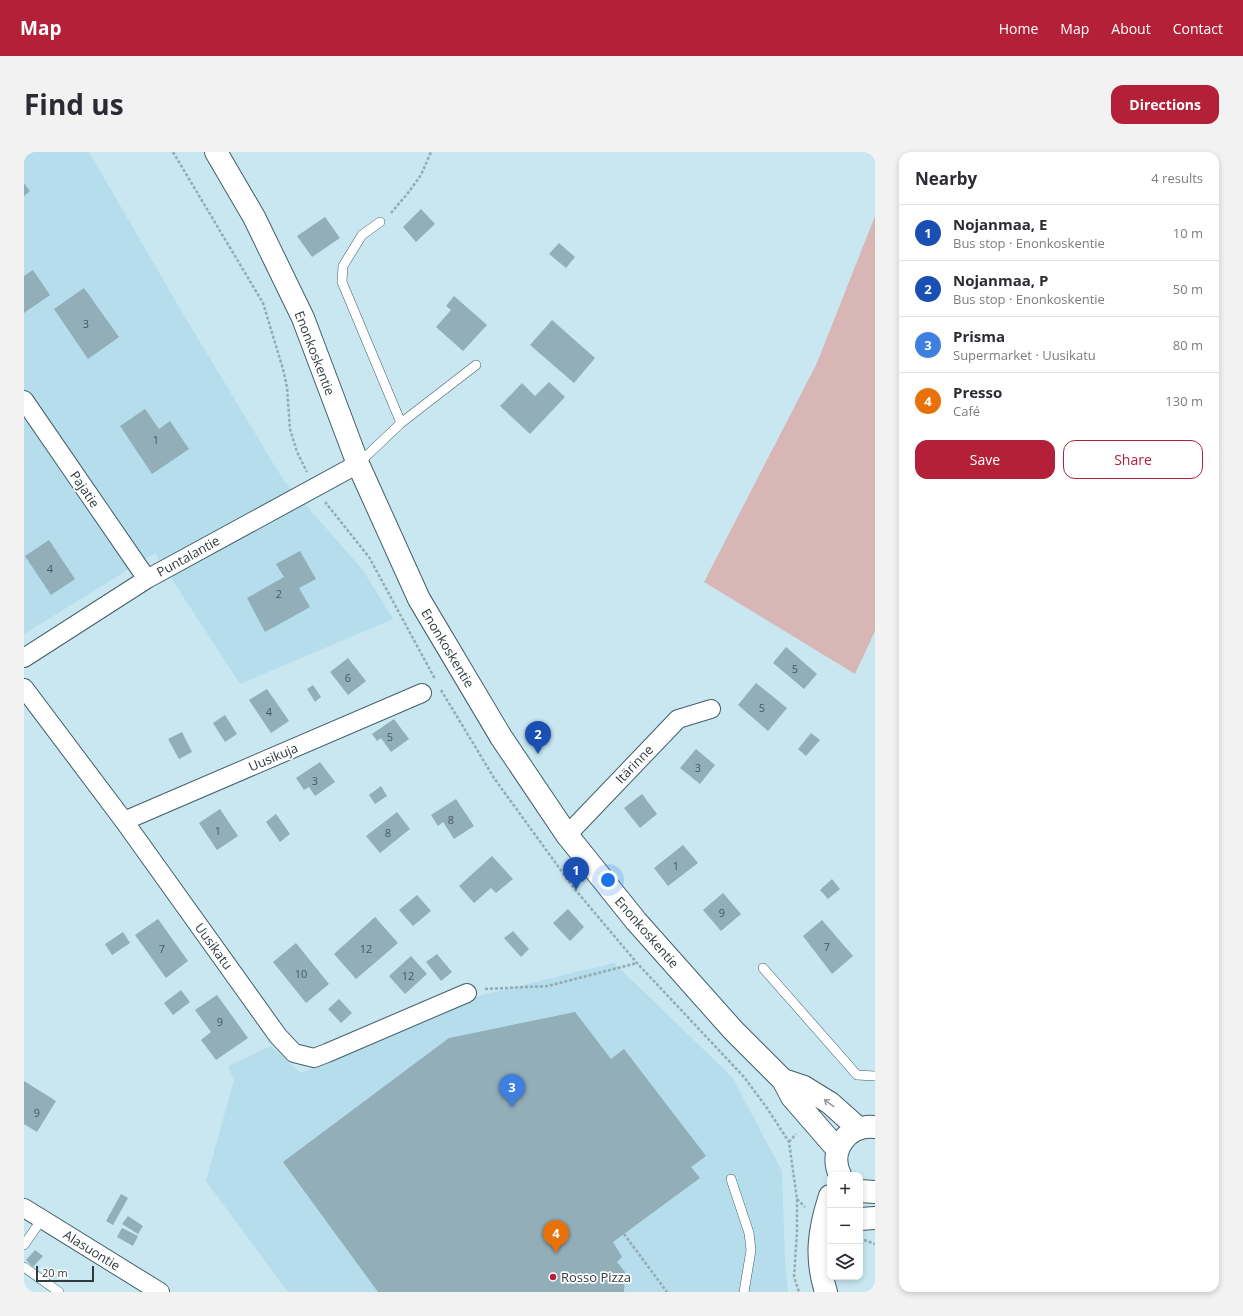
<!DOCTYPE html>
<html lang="en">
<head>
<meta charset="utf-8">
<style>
	body { margin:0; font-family:"Open Sans",sans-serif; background:#f2f2f3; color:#2b2b33 }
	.controls { position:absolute; right:12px; bottom:12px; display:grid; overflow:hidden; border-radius:8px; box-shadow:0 2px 6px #0003 }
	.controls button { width:36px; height:36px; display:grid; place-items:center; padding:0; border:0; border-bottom:1px solid #e1e1e2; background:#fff; color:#2b2b33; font:20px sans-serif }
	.scale { position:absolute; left:12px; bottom:10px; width:58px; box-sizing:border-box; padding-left:4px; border:2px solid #2f3b3f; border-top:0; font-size:11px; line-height:14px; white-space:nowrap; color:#2f3b3f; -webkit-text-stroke:3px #fff; paint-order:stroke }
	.you { position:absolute; left:584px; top:728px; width:14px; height:14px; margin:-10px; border:3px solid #fff; border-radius:50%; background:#1a73e8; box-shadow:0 0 0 6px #1a73e833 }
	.badge { display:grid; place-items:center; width:26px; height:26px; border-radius:50%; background:#b32038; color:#fff; font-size:13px; font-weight:700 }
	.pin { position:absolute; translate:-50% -33px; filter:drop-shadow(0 1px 2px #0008) }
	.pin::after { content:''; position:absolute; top:21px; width:14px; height:12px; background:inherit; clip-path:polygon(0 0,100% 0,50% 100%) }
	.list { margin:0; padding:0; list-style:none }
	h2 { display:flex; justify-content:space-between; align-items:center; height:52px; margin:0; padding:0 16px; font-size:17px }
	h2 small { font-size:13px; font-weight:400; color:#7c7c81 }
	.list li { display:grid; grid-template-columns:26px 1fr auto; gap:12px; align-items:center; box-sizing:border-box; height:56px; padding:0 16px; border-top:1px solid #e1e1e2 }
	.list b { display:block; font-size:15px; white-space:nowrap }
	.list p { margin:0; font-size:13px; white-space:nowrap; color:#7c7c81 }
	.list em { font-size:13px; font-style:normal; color:#7c7c81 }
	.actions { display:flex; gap:8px; padding:12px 16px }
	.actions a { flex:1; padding:9px 0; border:1px solid #b32038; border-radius:12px; text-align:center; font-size:14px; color:#b32038 }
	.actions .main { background:#b32038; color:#fff }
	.icon { flex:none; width:22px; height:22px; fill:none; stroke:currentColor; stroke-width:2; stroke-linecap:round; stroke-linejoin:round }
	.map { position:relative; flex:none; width:851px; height:1140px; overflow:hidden; border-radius:12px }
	header { display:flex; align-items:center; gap:24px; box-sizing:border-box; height:56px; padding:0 20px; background:#b32038; color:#fff }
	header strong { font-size:19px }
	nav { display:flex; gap:22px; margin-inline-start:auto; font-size:14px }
	.intro { display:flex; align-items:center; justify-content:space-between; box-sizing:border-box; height:96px; padding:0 24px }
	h1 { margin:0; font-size:28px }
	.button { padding:10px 18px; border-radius:12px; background:#b32038; color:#fff; font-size:14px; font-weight:700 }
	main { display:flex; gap:24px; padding:0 24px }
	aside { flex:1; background:#fff; border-radius:12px; box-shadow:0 2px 6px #0003 }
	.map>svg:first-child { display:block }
</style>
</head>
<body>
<header>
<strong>Map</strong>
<nav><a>Home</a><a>Map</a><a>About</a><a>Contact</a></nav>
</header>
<div class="intro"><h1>Find us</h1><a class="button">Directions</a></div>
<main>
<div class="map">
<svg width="851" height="1140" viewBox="0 0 851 1140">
	<rect width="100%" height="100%" fill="#c8e7f1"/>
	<!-- built -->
	<path fill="#b5ddeb" d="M 0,0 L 65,0 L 158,160 L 258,326 L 338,417 L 369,467 L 216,532 L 131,401 L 0,482 Z
		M 590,811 L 708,925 L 758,1019 L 761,1110 L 764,1140 L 264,1140 L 182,1029 L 210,928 L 204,914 L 247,894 L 277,921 L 458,843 Z"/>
	<!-- green -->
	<path fill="#d8b6b6" d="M 851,64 L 851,479 L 831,522 L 680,430 L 793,211 Z"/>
	<!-- building -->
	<path fill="#91aeb9" d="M 0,31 L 6,39 L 0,44 Z
		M 397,57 L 411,72 L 392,90 L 379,75 Z
		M 301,65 L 316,86 L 288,105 L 273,84 Z
		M 535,91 L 551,105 L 542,116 L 525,102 Z
		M 9,118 L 26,143 L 0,161 L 0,124 Z
		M 60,136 L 95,185 L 64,207 L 30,157 Z
		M 430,144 L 463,173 L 439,199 L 412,175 L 427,158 L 422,154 Z
		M 528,168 L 571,206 L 550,231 L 506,193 Z
		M 525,230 L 541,245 L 506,282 L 476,254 L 498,231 L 511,244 Z
		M 121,257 L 135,277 L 146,269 L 165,297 L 128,322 L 96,274 Z
		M 25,388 L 51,427 L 27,443 L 1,404 Z
		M 276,399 L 292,427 L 275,436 L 286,455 L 241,480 L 223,446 L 260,425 L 252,412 Z
		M 762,495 L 793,522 L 780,537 L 749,511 Z
		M 324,506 L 342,529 L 324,543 L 306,520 Z
		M 732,531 L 763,556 L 744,579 L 714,553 Z
		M 289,533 L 297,545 L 291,550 L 283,537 Z
		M 243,537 L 265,569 L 247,581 L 225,548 Z
		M 201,563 L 213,582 L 201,590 L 189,571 Z
		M 370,567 L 385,587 L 367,600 L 357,586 L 353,589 L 348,582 Z
		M 158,580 L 168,600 L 155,607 L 144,587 Z
		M 787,581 L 796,588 L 782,604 L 774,597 Z
		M 672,597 L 691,613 L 676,632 L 656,616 Z
		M 296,610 L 311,630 L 291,644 L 285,635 L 280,638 L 272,626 Z
		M 357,634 L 363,644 L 351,652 L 345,643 Z
		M 618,642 L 633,662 L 616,676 L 600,656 Z
		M 432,647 L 450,674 L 430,687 L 419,670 L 414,674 L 407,663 Z
		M 196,657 L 214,684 L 193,698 L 175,671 Z
		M 373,660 L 386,677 L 356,701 L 342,684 Z
		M 252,662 L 266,682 L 256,690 L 242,670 Z
		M 659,693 L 674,711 L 644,734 L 630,716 Z
		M 468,704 L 489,727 L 472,741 L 467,736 L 450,751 L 435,734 Z
		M 808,727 L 816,737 L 804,747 L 796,738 Z
		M 699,741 L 717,762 L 697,779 L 679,758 Z
		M 393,743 L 407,759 L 389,774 L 375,758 Z
		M 544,757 L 560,775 L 546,789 L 529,771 Z
		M 351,765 L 374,791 L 332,827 L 310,802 Z
		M 134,767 L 164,809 L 142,826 L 111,783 Z
		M 798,768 L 829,804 L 808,822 L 779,784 Z
		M 489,779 L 505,797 L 497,805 L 480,786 Z
		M 99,780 L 106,791 L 88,803 L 81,792 Z
		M 272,791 L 305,832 L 282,851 L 249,810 Z
		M 413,802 L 428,820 L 417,829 L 402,810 Z
		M 387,804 L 403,822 L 381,842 L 365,824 Z
		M 157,838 L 166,850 L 149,863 L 140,851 Z
		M 193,843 L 224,886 L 192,908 L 177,888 L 187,880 L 171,858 Z
		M 315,847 L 328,861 L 317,871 L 304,857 Z
		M 551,860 L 587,907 L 600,897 L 682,1004 L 667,1015 L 676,1026 L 589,1090 L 598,1105 L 593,1110 L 601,1120 L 600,1140 L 354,1140 L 259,1010 L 425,886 Z
		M 0,929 L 32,949 L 13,980 L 0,972 Z
		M 97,1042 L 104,1046 L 89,1073 L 82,1069 Z
		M 104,1064 L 119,1074 L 114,1082 L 98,1072 Z
		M 98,1076 L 114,1084 L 109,1094 L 93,1085 Z
		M 11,1098 L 19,1104 L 9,1115 L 2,1108 Z"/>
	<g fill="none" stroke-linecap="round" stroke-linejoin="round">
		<!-- lane casing -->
		<g stroke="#425e67" stroke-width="10">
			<path id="lane" d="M 356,70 L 338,83 L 319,114 L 318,130 L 377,271
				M 334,312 L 377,271 L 452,213
				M 739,816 L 833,923 L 851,924
				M 707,1027 L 725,1081 L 727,1098 L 720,1140
				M 0,1093 L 18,1067
				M 0,1115 L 35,1140"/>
		</g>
		<!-- street casing -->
		<g stroke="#425e67" stroke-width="20">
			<path id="street" d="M 0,248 L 123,427
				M 0,506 L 123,427 L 334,312
				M 0,536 L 100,669 L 254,884 L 270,901 L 290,906 L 303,901 L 443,841
				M 100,669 L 398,541
				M 543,683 L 654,567 L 687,557
				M 0,1056 L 136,1140"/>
		</g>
		<!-- secondary casing -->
		<g stroke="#425e67" stroke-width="24">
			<path id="secondary" d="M 192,0 L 230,65 L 279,166 L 334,312 L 395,447 L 477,585 L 543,683 L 612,769 L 709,878 L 759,928 L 768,945 L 814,998
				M 759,928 L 780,935 L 806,951 L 834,976
				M 816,1023 C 804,998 824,972 851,975
				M 836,1039 L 851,1040
				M 836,1067 L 851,1066
				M 802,1140 C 791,1105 795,1078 806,1044"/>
		</g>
		<!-- path -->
		<path stroke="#93acb3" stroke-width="2.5" stroke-dasharray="3 2" stroke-linecap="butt" d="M 149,0 L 239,151 L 259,217 L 263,235 L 266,277 L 273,300 L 283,320
			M 367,61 L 384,41 L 397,23 L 407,0
			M 301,350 L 345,405 L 411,527
			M 417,538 L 470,626 L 549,735 L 613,811 L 720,925 L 743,956 L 765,990 L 773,1047 L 773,1080 L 770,1125 L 775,1140
			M 461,837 L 524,834 L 613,811
			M 765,990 L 772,982
			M 773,1047 L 781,1055
			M 600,1082 L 643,1140
			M 840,1088 L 851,1092"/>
		<!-- lane -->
		<use href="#lane" stroke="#fff" stroke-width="9"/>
		<!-- street -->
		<use href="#street" stroke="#fff" stroke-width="18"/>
		<!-- secondary -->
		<use href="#secondary" stroke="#fff" stroke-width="22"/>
	</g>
	<!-- one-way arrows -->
	<defs><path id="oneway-shaft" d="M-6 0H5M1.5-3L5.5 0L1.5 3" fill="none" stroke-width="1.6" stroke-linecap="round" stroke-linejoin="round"/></defs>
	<use stroke="#979d9f" href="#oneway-shaft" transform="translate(805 951) rotate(-144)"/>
	<!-- markers -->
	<circle fill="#b32038" stroke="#fff" stroke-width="1.5" cx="529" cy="1125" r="4"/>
	<g text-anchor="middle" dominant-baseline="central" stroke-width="3.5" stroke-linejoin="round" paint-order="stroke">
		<!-- number labels -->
		<g font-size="11" fill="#48585e">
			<text x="62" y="171">3</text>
			<text x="132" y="287">1</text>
			<text x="26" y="416">4</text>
			<text x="255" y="441">2</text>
			<text x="771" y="516">5</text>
			<text x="324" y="525">6</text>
			<text x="738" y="555">5</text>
			<text x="245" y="559">4</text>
			<text x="366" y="584">5</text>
			<text x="674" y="615">3</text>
			<text x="291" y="628">3</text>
			<text x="427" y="667">8</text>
			<text x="194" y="678">1</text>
			<text x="364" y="680">8</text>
			<text x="652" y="713">1</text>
			<text x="698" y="760">9</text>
			<text x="803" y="794">7</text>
			<text x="138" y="796">7</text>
			<text x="342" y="796">12</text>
			<text x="277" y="821">10</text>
			<text x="384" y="823">12</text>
			<text x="196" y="869">9</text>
			<text x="13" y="960">9</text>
		</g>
		<!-- street labels -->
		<g font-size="13" fill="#2f3b3f" stroke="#fff">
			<text transform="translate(291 201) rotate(69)">Enonkoskentie</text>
			<text transform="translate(61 337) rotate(56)">Pajatie</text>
			<text transform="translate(164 404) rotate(-29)">Puntalantie</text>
			<text transform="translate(424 496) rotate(59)">Enonkoskentie</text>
			<text transform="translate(249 605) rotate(-23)">Uusikuja</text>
			<text transform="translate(610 612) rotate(-46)">Itärinne</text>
			<text transform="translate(623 780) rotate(49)">Enonkoskentie</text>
			<text transform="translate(190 794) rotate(54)">Uusikatu</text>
			<text transform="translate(68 1098) rotate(32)">Alasuontie</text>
		</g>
		<!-- poi labels -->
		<g font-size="13" fill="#2f3b3f" stroke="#fff" text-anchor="start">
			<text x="537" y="1125">Rosso Pizza</text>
		</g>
	</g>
</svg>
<div class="controls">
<button>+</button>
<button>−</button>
<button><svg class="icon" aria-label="layers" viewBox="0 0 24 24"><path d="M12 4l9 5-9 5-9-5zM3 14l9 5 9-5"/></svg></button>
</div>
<div class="scale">20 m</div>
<div class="you"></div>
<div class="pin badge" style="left:552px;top:738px;background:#1a4fb4">1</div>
<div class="pin badge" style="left:514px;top:602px;background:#1a4fb4">2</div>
<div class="pin badge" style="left:488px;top:955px;background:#3f7fe0">3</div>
<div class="pin badge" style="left:532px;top:1101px;background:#e8710a">4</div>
</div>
<aside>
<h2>Nearby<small>4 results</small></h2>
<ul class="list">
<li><span class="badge" style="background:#1a4fb4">1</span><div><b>Nojanmaa, E</b><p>Bus stop · Enonkoskentie</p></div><em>10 m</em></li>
<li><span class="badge" style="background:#1a4fb4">2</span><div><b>Nojanmaa, P</b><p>Bus stop · Enonkoskentie</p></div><em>50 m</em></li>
<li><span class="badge" style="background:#3f7fe0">3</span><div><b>Prisma</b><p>Supermarket · Uusikatu</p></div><em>80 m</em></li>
<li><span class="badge" style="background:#e8710a">4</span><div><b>Presso</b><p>Café</p></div><em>130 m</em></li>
</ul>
<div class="actions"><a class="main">Save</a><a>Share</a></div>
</aside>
</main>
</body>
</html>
